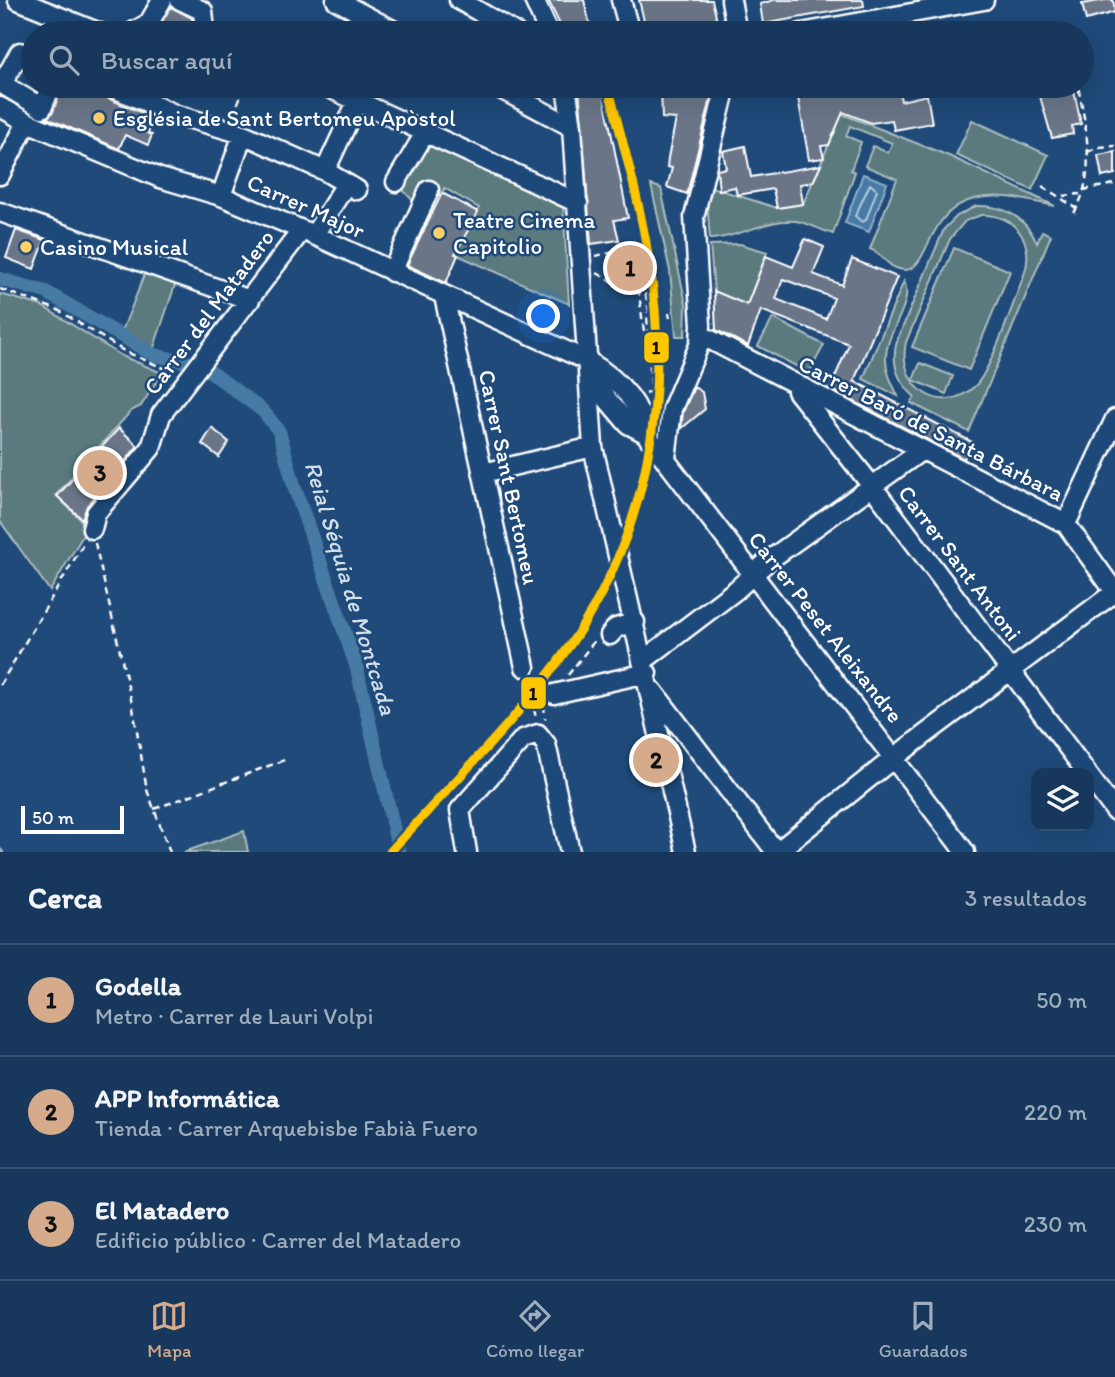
<!DOCTYPE html>
<html lang="es">
<head>
<meta charset="utf-8">
<style>
	body { margin:0; font-family:Itim,sans-serif; background:#203f62; color:#f1f3f6 }
	.controls { position:absolute; right:21px; bottom:21px; display:grid; overflow:hidden; border-radius:14px; box-shadow:0 7px 28px #0002 }
	.controls button { width:63px; height:63px; display:grid; place-items:center; padding:0; border:0; border-bottom:2px solid #365272; background:#17385c; color:#f1f3f6; font:35px sans-serif }
	.scale { position:absolute; left:21px; bottom:18px; width:103px; box-sizing:border-box; padding-left:7px; border:4px solid #fff; border-top:0; font-size:19px; line-height:24px; white-space:nowrap; color:#fff; -webkit-text-stroke:5px #1f4a7a; paint-order:stroke }
	.you { position:absolute; left:544px; top:317px; width:24px; height:24px; margin:-18px; border:5px solid #fff; border-radius:50%; background:#1a73e8; box-shadow:0 0 0 10px #1a73e833 }
	.badge { display:grid; place-items:center; width:46px; height:46px; border-radius:50%; background:#d6ab8b; color:#111; font-size:23px; font-weight:700 }
	.pin { position:absolute; translate:-50% -50%; border:4px solid #fff; box-shadow:0 2px 7px #0006 }
	.list { margin:0; padding:0; list-style:none }
	h2 { display:flex; justify-content:space-between; align-items:center; height:91px; margin:0; padding:0 28px; font-size:30px }
	h2 small { font-size:23px; font-weight:400; color:#9eacbb }
	.list li { display:grid; grid-template-columns:46px 1fr auto; gap:21px; align-items:center; box-sizing:border-box; height:112px; padding:0 28px; border-top:2px solid #365272 }
	.list b { display:block; font-size:26px; white-space:nowrap }
	.list p { margin:0; font-size:23px; white-space:nowrap; color:#9eacbb }
	.list em { font-size:23px; font-style:normal; color:#9eacbb }
	.icon { flex:none; width:38px; height:38px; fill:none; stroke:currentColor; stroke-width:2; stroke-linecap:round; stroke-linejoin:round }
	.map { position:relative; flex:none; width:1115px; height:852px; overflow:hidden }
	.search { position:absolute; background:#17385c; box-shadow:0 7px 28px #0002; left:21px; right:21px; top:21px; height:77px; display:flex; align-items:center; gap:18px; box-sizing:border-box; padding:0 24px; border-radius:38px; color:#9eacbb; font-size:26px }
	.sheet { height:427px; background:#17385c }
	nav { display:flex; justify-content:space-around; align-items:center; box-sizing:border-box; height:98px; border-top:2px solid #365272; background:#17385c; font-size:19px; color:#9eacbb }
	nav a { display:grid; justify-items:center; gap:4px }
	nav .on { color:#d6ab8b }
	.map>svg:first-child { display:block }
</style>
</head>
<body>
<div class="map">
<svg width="1115" height="852" viewBox="0 0 1115 852">
	<rect width="100%" height="100%" fill="#1f4a7a"/>
	<filter id="ink" filterUnits="userSpaceOnUse"><feTurbulence type="fractalNoise" baseFrequency=".0143" numOctaves="2"/><feDisplacementMap in="SourceGraphic" scale="14" xChannelSelector="R" yChannelSelector="G"/><feConvolveMatrix kernelMatrix="1 2 1 2 8 2 1 2 1" color-interpolation-filters="sRGB"/></filter>
	<g filter="url(#ink)">
		<!-- green -->
		<path fill="#5a7a7e" stroke="#acbcbe" stroke-width="2" fill-rule="evenodd" d="M 842,114 L 949,156 L 1055,206 C 1029,201 1000,192 974,199 C 926,211 930,267 906,270 C 889,271 884,254 870,249 L 897,179 L 865,166 L 873,146 L 888,153 L 892,143 L 850,126 L 846,136 L 861,142 L 851,170 L 855,172 L 833,234 C 821,230 808,223 796,221 C 767,218 739,238 710,239 L 707,201 L 711,187 L 777,208 L 803,204 Z
			M 972,120 L 1048,155 L 1032,190 L 956,155 Z
			M 430,141 L 563,203 L 569,304 L 455,254 L 479,208 L 444,188 L 441,196 L 424,187 L 415,203 L 401,188 Z
			M 651,185 L 661,188 L 664,203 L 686,304 L 685,336 L 676,336 L 670,271 Z
			M 976,206 C 1004,205 1025,217 1037,243 L 1042,231 L 1051,235 L 969,432 L 911,403 L 915,397 C 897,381 890,361 898,338 L 944,229 L 957,216 ZM 981,215 C 1015,214 1034,241 1025,272 C 1015,298 992,369 975,386 C 940,419 896,385 906,342 L 950,239 L 965,221 Z
			M 740,244 L 767,252 L 747,305 L 714,291 L 710,245 Z
			M 954,248 L 1010,271 L 969,370 L 912,347 Z
			M 146,271 L 176,282 L 153,350 L 122,331 Z
			M 904,281 C 915,304 884,333 886,360 C 886,373 893,385 898,396 L 863,379 Z
			M 0,294 L 42,306 L 122,356 L 162,373 L 141,406 L 131,411 L 56,495 L 81,520 L 85,532 L 50,591 L 0,521 Z
			M 773,318 L 824,345 L 809,373 L 758,346 Z
			M 920,363 L 953,376 L 946,394 L 913,380 Z
			M 244,831 L 248,852 L 184,852 Z"/>
		<!-- water -->
		<path fill="#477aa4" stroke="#91afc8" stroke-width="2" d="M 863,174 L 887,183 L 869,232 L 845,223 Z"/>
		<g fill="none" stroke-linecap="round" stroke-linejoin="round">
			<!-- shore -->
			<path stroke="#b5cadb" stroke-width="2" d="M 870,184 L 877,190 L 866,220 L 862,222 L 855,216 Z"/>
			<!-- stream -->
			<path stroke="#91afc8" stroke-width="4.5" d="M 0,850 L 2,852"/>
			<!-- canal -->
			<path stroke="#477aa4" stroke-width="14" d="M 0,279 L 46,292 L 154,355 L 195,364
				M 207,369 L 263,411 L 279,431 L 295,489 L 356,665 L 399,852"/>
		</g>
		<!-- building -->
		<path fill="#6a7688" stroke="#fff" stroke-width="2" fill-rule="evenodd" d="M 548,0 L 584,0 L 592,33 L 564,33 Z
			M 639,0 L 712,0 L 720,33 L 647,33 Z
			M 774,0 L 863,0 L 864,6 L 763,24 L 760,4 Z
			M 1105,0 L 1113,0 L 1115,12 L 1086,20 L 1082,4 Z
			M 171,7 L 192,18 L 193,33 L 154,33 Z
			M 62,86 L 79,86 L 154,118 L 148,133 L 152,135 L 148,145 L 125,135 L 119,149 L 47,118 L 53,112 Z
			M 579,86 L 602,86 L 628,218 L 614,220 L 619,240 L 591,244 Z
			M 661,86 L 714,86 L 687,194 L 667,187 L 672,168 L 667,167 L 668,158 L 676,119 L 662,118 Z
			M 796,86 L 898,86 L 901,101 L 927,95 L 932,123 L 894,130 L 892,120 L 871,123 L 843,112 L 829,145 L 821,146 L 824,158 L 809,160 Z
			M 1037,86 L 1073,86 L 1081,124 L 1072,126 L 1073,134 L 1052,138 Z
			M 745,146 L 751,177 L 821,165 L 813,182 L 800,184 L 803,204 L 777,208 L 773,189 L 737,195 L 735,187 L 719,190 L 717,170 L 726,168 L 723,151 Z
			M 1115,152 L 1115,174 L 1102,177 L 1098,155 Z
			M 442,193 L 478,212 L 455,254 L 458,255 L 446,283 L 407,265 Z
			M 16,230 L 45,240 L 34,269 L 6,258 Z
			M 805,239 L 824,247 L 813,274 L 842,285 L 852,259 L 897,277 L 854,381 L 972,442 L 964,459 L 830,389 L 849,344 L 761,310 L 748,346 L 716,330 L 714,291 L 747,305 L 766,256 L 793,267 ZM 783,279 L 834,298 L 826,319 L 776,299 Z
			M 636,254 L 641,280 L 623,283 L 618,257 Z
			M 694,387 L 702,392 L 705,409 L 681,429 L 683,412 Z
			M 119,428 L 138,446 L 87,506 L 82,519 L 57,496 Z
			M 212,428 L 229,442 L 219,457 L 202,444 Z"/>
		<g fill="none" stroke-linecap="round" stroke-linejoin="round">
			<!-- minor casing -->
			<g stroke="#fff" stroke-width="23">
				<path id="minor" d="M 18,0 L 100,33
					M 180,0 L 203,11 L 205,31 L 209,33
					M 336,0 L 398,33
					M 459,0 L 516,33
					M 534,0 L 549,33
					M 621,0 L 630,33
					M 731,0 L 737,33
					M 131,33 L 149,23 L 162,0
					M 801,33 L 984,0
					M 33,56 L 20,52 L 2,84 L 42,108 L 51,86
					M 109,86 L 177,115 L 243,134 L 325,171 L 357,190
					M 325,86 L 578,203
					M 495,86 L 572,127
					M 566,86 L 572,127 L 593,447 L 686,852
					M 0,107 L 27,122 L 160,178 L 221,196 L 314,235 L 588,361 C 614,377 641,400 645,433
					M 325,171 L 358,100
					M 0,175 L 27,122
					M 396,182 L 425,133
					M 221,196 L 243,134
					M 0,212 L 250,300
					M 314,235 L 346,184
					M 392,272 L 429,190
					M 444,296 L 525,667
					M 701,335 L 1066,524 L 1115,592
					M 589,378 L 628,424 L 645,433
					M 797,391 L 872,486 L 1087,773
					M 645,433 L 965,852
					M 666,459 L 672,409 L 700,343 L 701,325 L 694,217 L 726,86
					M 483,473 L 593,447
					M 1066,524 L 1115,419
					M 92,529 L 96,513 L 151,448 L 161,415 L 302,230
					M 610,635 L 616,628 L 635,622
					M 644,660 L 736,590 L 768,561 L 921,451
					M 653,691 L 776,852
					M 554,694 L 647,673
					M 1089,776 L 1115,811
					M 467,852 L 460,810 L 523,739 L 538,734 L 546,744 L 570,852
					M 777,852 L 895,757 L 1115,592"/>
			</g>
			<!-- path -->
			<path stroke="#fff" stroke-width="2.5" stroke-dasharray="7 5" stroke-linecap="butt" d="M 233,115 L 245,86
				M 1088,152 L 1098,147 L 1115,146
				M 1042,186 L 1076,208
				M 1083,190 L 1115,184
				M 1063,196 L 1080,194
				M 1074,213 C 1097,175 1086,126 1078,86
				M 595,256 L 640,247
				M 597,273 L 625,289 L 638,286
				M 0,289 L 58,310 L 124,351 L 173,372
				M 649,312 L 644,285 L 638,286 L 645,340 L 654,340
				M 669,313 L 670,318
				M 646,393 L 651,391 L 647,312
				M 95,543 L 133,708 L 147,790 L 170,852
				M 568,675 L 596,639
				M 0,685 L 84,543
				M 544,705 L 545,719
				M 534,709 L 536,718
				M 154,809 L 287,759"/>
			<!-- minor -->
			<use href="#minor" stroke="#1f4a7a" stroke-width="18"/>
			<!-- metro-1 casing -->
			<g stroke="#1f4a7a" stroke-width="14">
				<path id="metro-1" d="M 390,852 C 451,784 518,720 570,645 C 648,533 671,394 649,261 C 640,202 623,144 608,86"/>
			</g>
			<!-- metro-1 -->
			<use href="#metro-1" stroke="#fdc600" stroke-width="9"/>
		</g>
	</g>
	<!-- markers -->
	<g fill="#ffd166" stroke="#1f4a7a" stroke-width="2.5">
		<circle cx="99" cy="118" r="7"/>
		<circle cx="439" cy="233" r="7"/>
		<circle cx="26" cy="247" r="7"/>
	</g>
	<g text-anchor="middle" dominant-baseline="central" stroke-width="5" stroke-linejoin="round" paint-order="stroke">
		<!-- poi labels -->
		<g font-size="23" fill="#fff" stroke="#1f4a7a" text-anchor="start">
			<text x="113" y="118">Església de Sant Bertomeu Apòstol</text>
			<text x="453" y="220">Teatre Cinema<tspan x="453" dy="26">Capitolio</tspan></text>
			<text x="40" y="247">Casino Musical</text>
		</g>
		<!-- street labels -->
		<g font-size="23" fill="#fff" stroke="#1f4a7a">
			<text transform="translate(306 206) rotate(24)">Carrer Major</text>
			<text transform="translate(209 312) rotate(-53)">Carrer del Matadero</text>
			<text transform="translate(931 428) rotate(27)">Carrer Baró de Santa Bárbara</text>
			<text transform="translate(509 477) rotate(78)">Carrer Sant Bertomeu</text>
			<text transform="translate(960 563) rotate(53)">Carrer Sant Antoni</text>
			<text transform="translate(826 627) rotate(52)">Carrer Peset Aleixandre</text>
		</g>
		<!-- water labels -->
		<g font-size="24" font-style="italic" fill="#d1dee8" stroke="#1f4a7a">
			<text transform="translate(351 588) rotate(73)">Reial Séquia de Montcada</text>
		</g>
	</g>
	<g stroke="#1f4a7a" stroke-width="2.5">
		<rect x="643" y="331" width="27" height="33" rx="7" fill="#fdc600"/>
		<rect x="520" y="676" width="27" height="34" rx="7" fill="#fdc600"/>
	</g>
	<g font-size="19" text-anchor="middle" font-weight="bold" fill="#111">
		<text x="656" y="354">1</text>
		<text x="533" y="700">1</text>
	</g>
</svg>
<div class="controls">
<button><svg class="icon" aria-label="layers" viewBox="0 0 24 24"><path d="M12 4l9 5-9 5-9-5zM3 14l9 5 9-5"/></svg></button>
</div>
<div class="scale">50 m</div>
<div class="you"></div>
<div class="pin badge" style="left:630px;top:268px">1</div>
<div class="pin badge" style="left:656px;top:760px">2</div>
<div class="pin badge" style="left:100px;top:473px">3</div>
<div class="search"><svg class="icon" aria-label="search" viewBox="0 0 24 24"><circle cx="10" cy="10" r="6"/><path d="M15 15l6 6"/></svg>Buscar aquí</div>
</div>
<section class="sheet">
<h2>Cerca<small>3 resultados</small></h2>
<ul class="list">
<li><span class="badge">1</span><div><b>Godella</b><p>Metro · Carrer de Lauri Volpi</p></div><em>50 m</em></li>
<li><span class="badge">2</span><div><b>APP Informática</b><p>Tienda · Carrer Arquebisbe Fabià Fuero</p></div><em>220 m</em></li>
<li><span class="badge">3</span><div><b>El Matadero</b><p>Edificio público · Carrer del Matadero</p></div><em>230 m</em></li>
</ul>
</section>
<nav>
<a class="on"><svg class="icon" aria-label="map" viewBox="0 0 24 24"><path d="M3 6l6-2 6 2 6-2v14l-6 2-6-2-6 2zM9 4v14M15 6v14"/></svg>Mapa</a>
<a><svg class="icon" aria-label="directions" viewBox="0 0 24 24"><path d="M12 3l9 9-9 9-9-9zM9 14v-3h6M13 9l2 2-2 2"/></svg>Cómo llegar</a>
<a><svg class="icon" aria-label="saved" viewBox="0 0 24 24"><path d="M7 4h10v16l-5-4-5 4z"/></svg>Guardados</a>
</nav>
</body>
</html>
